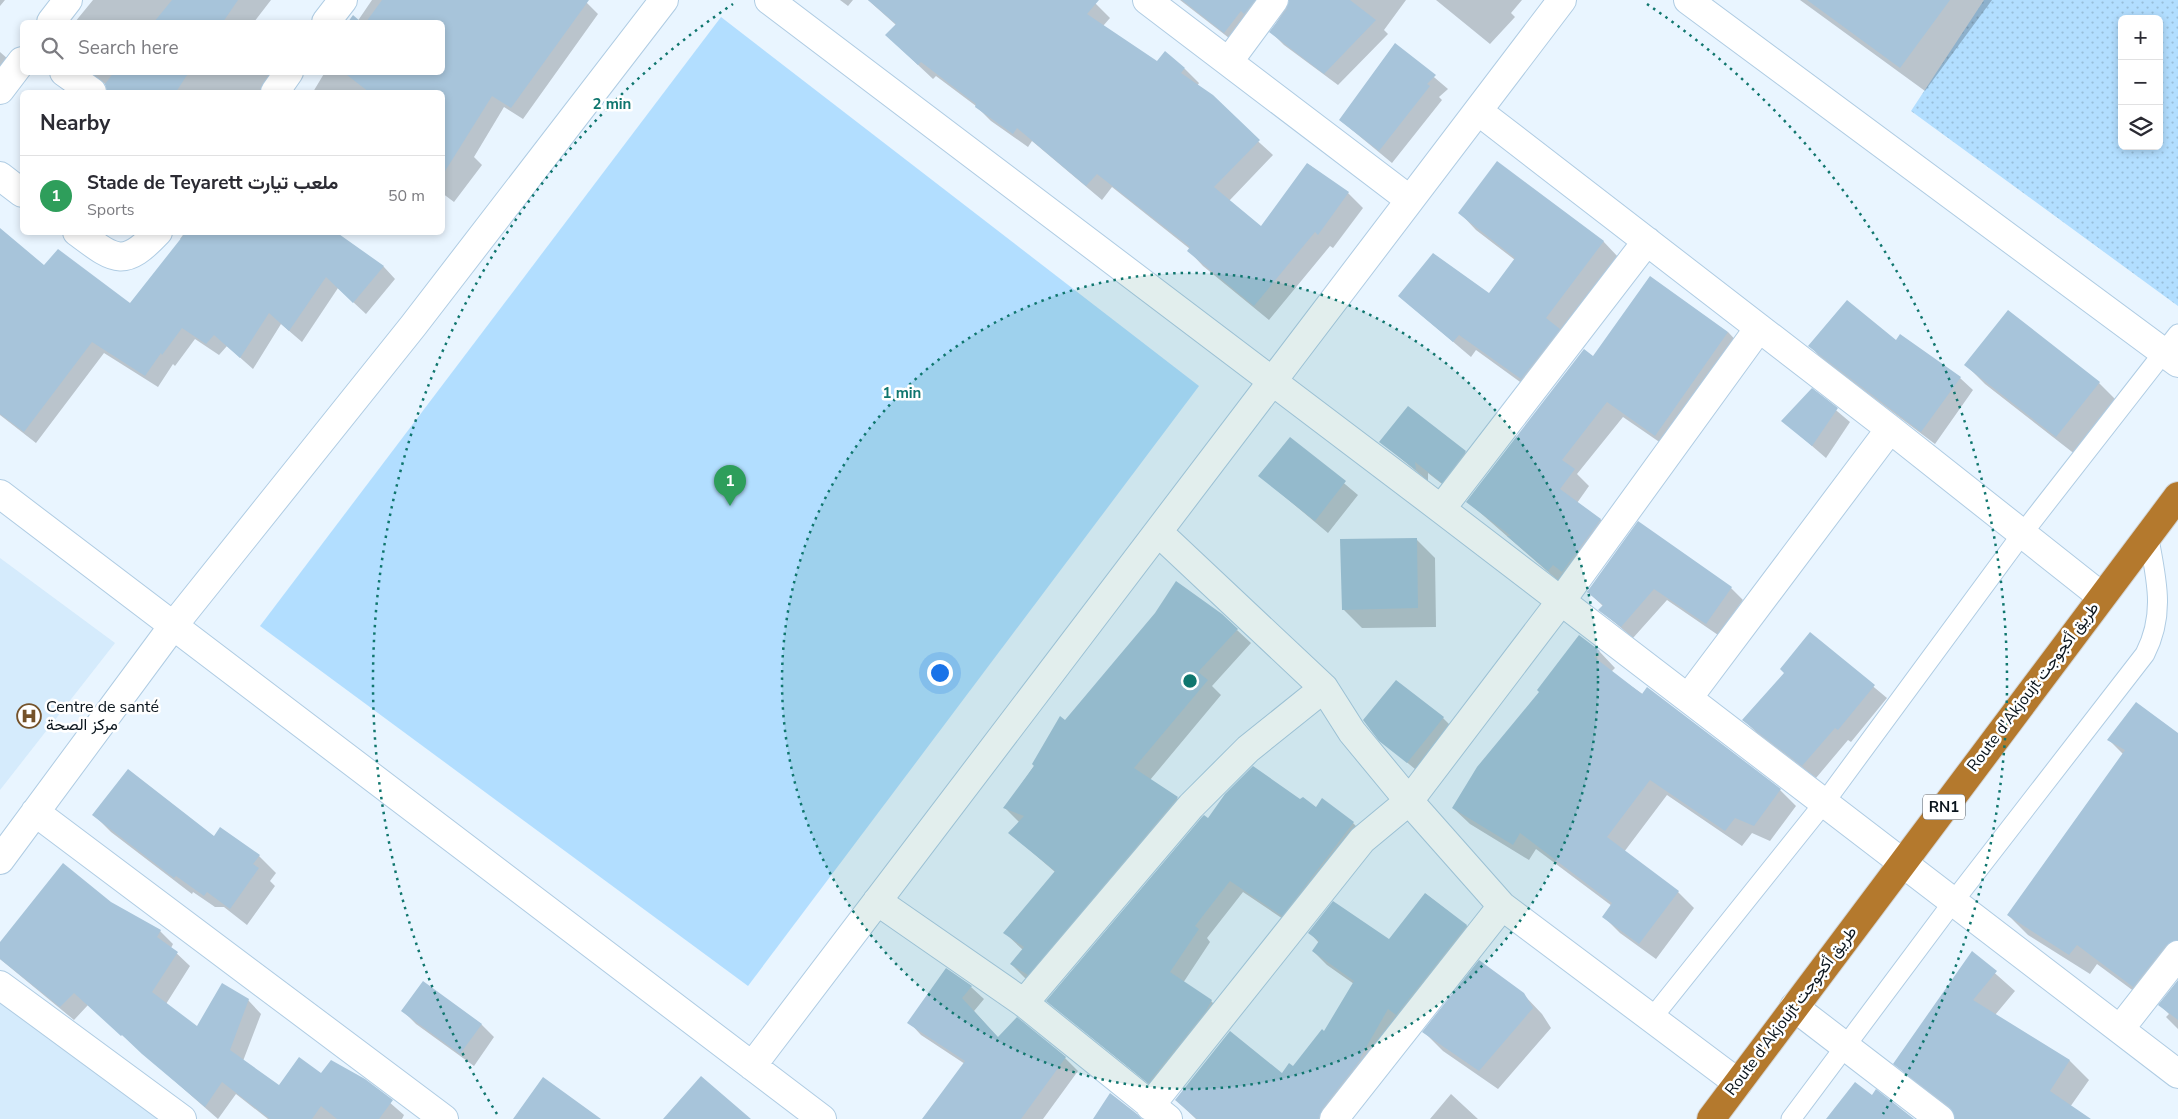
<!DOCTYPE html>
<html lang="en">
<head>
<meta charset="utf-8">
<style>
	body { margin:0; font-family:"Nunito Sans",Vazirmatn,sans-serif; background:#f2f2f3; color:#2b2b33 }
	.controls { position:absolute; right:15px; top:15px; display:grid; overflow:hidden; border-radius:8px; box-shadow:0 2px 8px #0003 }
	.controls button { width:45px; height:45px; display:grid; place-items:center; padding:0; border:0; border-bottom:1px solid #e1e1e2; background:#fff; color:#2b2b33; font:25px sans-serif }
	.you { position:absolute; left:939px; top:672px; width:18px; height:18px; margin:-12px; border:4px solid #fff; border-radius:50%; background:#1a73e8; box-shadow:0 0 0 8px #1a73e833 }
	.badge { display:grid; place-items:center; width:32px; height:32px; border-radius:50%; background:#d93025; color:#fff; font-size:16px; font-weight:700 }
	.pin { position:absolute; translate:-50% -41px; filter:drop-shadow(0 1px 2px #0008) }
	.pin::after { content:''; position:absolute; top:26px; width:18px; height:15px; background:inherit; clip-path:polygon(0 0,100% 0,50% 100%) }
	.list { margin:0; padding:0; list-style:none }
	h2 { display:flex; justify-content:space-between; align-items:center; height:65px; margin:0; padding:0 20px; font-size:21px }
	h2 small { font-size:16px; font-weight:400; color:#7c7c81 }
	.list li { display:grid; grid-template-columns:32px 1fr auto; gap:15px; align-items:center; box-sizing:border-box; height:80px; padding:0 20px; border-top:1px solid #e1e1e2 }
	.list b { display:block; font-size:19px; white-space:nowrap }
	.list p { margin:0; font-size:16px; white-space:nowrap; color:#7c7c81 }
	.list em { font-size:16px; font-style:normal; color:#7c7c81 }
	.icon { flex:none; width:28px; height:28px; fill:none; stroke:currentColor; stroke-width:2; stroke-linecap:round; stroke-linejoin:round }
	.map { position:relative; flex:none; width:2178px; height:1119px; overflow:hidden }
	.search { position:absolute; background:#fff; box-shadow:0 2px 8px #0003; left:20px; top:20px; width:425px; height:55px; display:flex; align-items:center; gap:12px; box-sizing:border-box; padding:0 18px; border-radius:8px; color:#7c7c81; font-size:19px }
	.panel { position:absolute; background:#fff; box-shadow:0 2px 8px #0003; left:20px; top:90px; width:425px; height:145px; border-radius:8px }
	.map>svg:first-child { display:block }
</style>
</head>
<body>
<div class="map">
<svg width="2178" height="1119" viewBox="0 0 2178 1119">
	<defs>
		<pattern id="park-dots" width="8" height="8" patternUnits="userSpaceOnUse" patternTransform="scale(1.25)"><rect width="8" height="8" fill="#b2deff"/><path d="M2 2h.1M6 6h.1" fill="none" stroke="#98beda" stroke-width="1.8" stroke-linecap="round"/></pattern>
	</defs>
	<rect width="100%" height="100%" fill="#e9f5ff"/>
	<!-- built -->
	<path fill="#d5ebfc" d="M 0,558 L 115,643 L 0,790 Z
		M 0,1001 L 162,1119 L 0,1119 Z"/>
	<!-- park -->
	<path fill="url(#park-dots)" fill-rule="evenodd" d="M 1984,0 L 2178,0 L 2178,306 L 1911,111 ZM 2122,19 L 2159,19 L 2159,146 L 2122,146 Z"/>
	<!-- pitch -->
	<path fill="#b2deff" d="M 721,17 L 1199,386 L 748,986 L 260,626 Z"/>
	<!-- shadow -->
	<path fill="#0003" d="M 0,0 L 5,0 L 0,6 Z
		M 93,0 L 271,0 L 254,22 L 75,22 Z
		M 372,0 L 588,0 L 586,2 L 598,14 L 523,119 L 504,107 L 474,157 L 482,165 L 454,202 L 442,193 L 442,92 L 313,92 L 325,72 L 442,72 L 442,22 L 357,22 Z
		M 840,0 L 853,0 L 848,6 Z
		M 868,0 L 1092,0 L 1110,18 L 1103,26 L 1157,63 L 1185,69 L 1199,83 L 1197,86 L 1273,155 L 1229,201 L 1261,228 L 1308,164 L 1348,193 L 1363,208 L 1333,248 L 1330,246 L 1269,320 L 1203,266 L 1189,251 L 1190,249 L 1112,187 L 1102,200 L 1032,141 L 1028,147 L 991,121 L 976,106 L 936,76 L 933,79 L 901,49 L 896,25 Z
		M 1180,0 L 1279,0 L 1238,45 Z
		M 1290,0 L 1406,0 L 1384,30 L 1388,34 L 1338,85 L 1284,45 L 1271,32 Z
		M 1436,0 L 1522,0 L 1511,13 L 1515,17 L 1490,44 Z
		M 1800,0 L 1992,0 L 1925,91 Z
		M 1395,44 L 1448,89 L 1439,97 L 1442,100 L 1392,163 L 1340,120 Z
		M 0,52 L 17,67 L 0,88 Z
		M 89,72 L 286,73 L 271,92 L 215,92 L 212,90 L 210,92 L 111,92 L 105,84 Z
		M 1460,213 L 1603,241 L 1619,258 L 1538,395 L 1476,350 L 1471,357 L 1399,296 L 1489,295 L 1515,260 L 1476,230 Z
		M 0,229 L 45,267 L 130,304 L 182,240 L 180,239 L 185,232 L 334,232 L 384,267 L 395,279 L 366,314 L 338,288 L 302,342 L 281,324 L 253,369 L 227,346 L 219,355 L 195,339 L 175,366 L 173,364 L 158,387 L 104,353 L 36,443 L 0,415 Z
		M 1728,332 L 1743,348 L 1671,450 L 1623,417 L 1577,474 L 1589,486 L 1577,503 L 1601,520 L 1616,535 L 1563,585 L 1468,502 L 1593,358 Z
		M 1896,342 L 1960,378 L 1973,390 L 1935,444 L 1822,359 L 1810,346 Z
		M 1966,365 L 2099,383 L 2118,402 L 2076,455 L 1985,384 Z
		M 1812,390 L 1850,422 L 1826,458 L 1783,421 Z
		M 1290,438 L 1358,495 L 1328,533 L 1260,476 Z
		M 1381,442 L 1465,452 L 1478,465 L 1455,494 L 1428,473 L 1428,481 Z
		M 1638,523 L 1731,588 L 1743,600 L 1718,635 L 1667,600 L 1633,638 L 1600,610 L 1603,606 L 1588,592 Z
		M 1416,539 L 1435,558 L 1436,627 L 1362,628 L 1343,609 Z
		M 1237,630 L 1251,643 L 1212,686 L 1221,695 L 1150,780 L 1177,798 L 1191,812 L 1042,988 L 1025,978 L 1011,964 L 1023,950 L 1005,933 L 1055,872 L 1010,833 L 1020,823 L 1005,808 L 1065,721 Z
		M 1810,634 L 1887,698 L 1851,742 L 1848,740 L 1816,778 L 1757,733 L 1744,720 L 1785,673 Z
		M 1599,651 L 1615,668 L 1611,672 L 1780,790 L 1796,806 L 1770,841 L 1752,833 L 1742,846 L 1667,795 L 1624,852 L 1678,892 L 1694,908 L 1656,959 L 1620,933 L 1604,917 L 1612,906 L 1536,849 L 1529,860 L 1470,824 L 1453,808 Z
		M 1443,718 L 1456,731 L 1421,774 L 1380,740 Z
		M 2178,734 L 2178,975 L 2154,1006 L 2097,964 L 2090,974 L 2028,935 L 2008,915 L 2123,754 L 2108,739 Z
		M 1300,801 L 1353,823 L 1365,835 L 1295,927 L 1243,892 L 1207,938 L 1210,942 L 1183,983 L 1211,1001 L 1223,1013 L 1161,1094 L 1048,1001 L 1208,819 Z
		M 94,815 L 214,837 L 259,856 L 276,873 L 270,881 L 275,886 L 247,925 L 224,907 L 215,907 L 193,892 L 192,894 L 111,832 Z
		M 1426,894 L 1467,926 L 1480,940 L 1339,1119 L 1196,1119 L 1176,1100 L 1282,1075 L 1293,1068 L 1325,1033 L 1354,984 L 1327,965 L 1313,951 L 1319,943 L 1310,933 L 1390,941 Z
		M 111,903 L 160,931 L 173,944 L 171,948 L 190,966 L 166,1004 L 198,1028 L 248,1000 L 261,1014 L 243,1061 L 279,1087 L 322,1075 L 365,1081 L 404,1115 L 402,1119 L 268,1119 L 236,1094 L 218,1119 L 88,1005 L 74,1020 L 0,959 L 0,944 Z
		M 1972,953 L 2015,991 L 1995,1015 L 2070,1061 L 2089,1080 L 2070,1107 L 2088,1119 L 1969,1119 L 1953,1107 L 1951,1111 L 1914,1082 L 1895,1063 Z
		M 2178,982 L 2178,1029 L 2166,1017 L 2169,1014 L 2160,1005 Z
		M 424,983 L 482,1025 L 494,1037 L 474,1066 L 416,1024 L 403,1011 Z
		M 971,987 L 984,999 L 974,1011 L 998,1038 L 1065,1058 L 1078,1071 L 1043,1119 L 924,1119 L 965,1064 L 921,1035 L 909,1022 Z
		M 1523,994 L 1542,1014 L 1551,1028 L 1498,1089 L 1443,1051 L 1424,1032 Z
		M 1451,1094 L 1478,1119 L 1430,1119 Z"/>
	<!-- building -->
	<path fill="#a7c4da" d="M 172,0 L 238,0 L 223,22 L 154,22 Z
		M 382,0 L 589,0 L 511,108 L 492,96 L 442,176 L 442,92 L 369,92 L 343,72 L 442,72 L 442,22 L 366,22 Z
		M 868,0 L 1099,0 L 1087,14 L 1157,61 L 1165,51 L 1185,68 L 1181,73 L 1213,95 L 1260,140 L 1214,187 L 1261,226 L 1307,163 L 1349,192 L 1318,235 L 1315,232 L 1254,306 L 1187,251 L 1190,247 L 1097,174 L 1086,186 L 1017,128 L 1013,134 L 975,107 L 976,104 L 921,62 L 918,65 L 885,35 L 896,24 Z
		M 1182,0 L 1255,0 L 1244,14 L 1241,11 L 1224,33 Z
		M 1289,0 L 1350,0 L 1376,20 L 1324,74 L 1269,32 L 1287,9 Z
		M 1807,0 L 1950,0 L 1900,68 Z
		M 353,15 L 361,22 L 348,22 Z
		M 1395,43 L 1436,75 L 1427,84 L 1430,86 L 1379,151 L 1339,120 Z
		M 114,72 L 189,72 L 176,92 L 107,92 L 105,84 Z
		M 1497,161 L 1604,241 L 1546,318 L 1560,329 L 1521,379 L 1459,335 L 1453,342 L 1398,296 L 1433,253 L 1489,293 L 1515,258 L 1458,213 Z
		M 0,228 L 44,265 L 58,249 L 130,303 L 186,232 L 336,232 L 384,266 L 353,303 L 326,277 L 289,331 L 269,313 L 240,358 L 214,335 L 206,344 L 182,328 L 162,355 L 161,353 L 145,376 L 92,342 L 24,432 L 0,414 Z
		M 1650,276 L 1728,332 L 1655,436 L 1607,402 L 1562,460 L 1575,469 L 1560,489 L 1601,519 L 1562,572 L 1553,565 L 1548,571 L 1507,536 L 1511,536 L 1466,502 L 1584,349 L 1593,356 Z
		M 1847,300 L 1896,340 L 1900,334 L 1961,377 L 1921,432 L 1808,346 Z
		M 2008,310 L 2100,382 L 2056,437 L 1964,365 Z
		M 1812,388 L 1838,408 L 1812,446 L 1781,421 Z
		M 1408,406 L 1466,451 L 1442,483 L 1415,462 L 1416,470 L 1379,442 Z
		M 1290,437 L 1346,481 L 1315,521 L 1258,476 Z
		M 1638,521 L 1732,587 L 1706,624 L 1654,589 L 1621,627 L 1598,610 L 1603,605 L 1587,592 Z
		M 1417,538 L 1418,608 L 1342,610 L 1340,539 Z
		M 1176,581 L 1222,614 L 1238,629 L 1198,672 L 1208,680 L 1134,768 L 1178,797 L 1028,975 L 1010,964 L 1024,947 L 1003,933 L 1055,871 L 1008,833 L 1024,816 L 1003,808 L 1034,766 L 1032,764 L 1060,716 L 1065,720 L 1155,613 Z
		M 1810,632 L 1875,685 L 1838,730 L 1835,728 L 1802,766 L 1742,720 L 1784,673 L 1780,669 Z
		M 1579,635 L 1600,651 L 1594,657 L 1642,694 L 1647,687 L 1781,789 L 1754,826 L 1735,818 L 1725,831 L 1650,780 L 1607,837 L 1679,891 L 1639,944 L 1602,917 L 1612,903 L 1520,833 L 1513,845 L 1452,808 L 1477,767 L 1539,692 L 1537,690 Z
		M 1396,680 L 1444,717 L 1407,763 L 1379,741 L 1363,720 Z
		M 2136,702 L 2178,733 L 2178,940 L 2166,945 L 2133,987 L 2077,945 L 2069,955 L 2007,915 L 2125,750 L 2107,740 Z
		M 1253,766 L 1300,799 L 1303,797 L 1316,807 L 1322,798 L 1354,822 L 1282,916 L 1230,881 L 1195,926 L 1199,929 L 1170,972 L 1212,1000 L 1205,1012 L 1148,1083 L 1046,1001 L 1202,817 L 1204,815 L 1208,818 L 1225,794 Z
		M 128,769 L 214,836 L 220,827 L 260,855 L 253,864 L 259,868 L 230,909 L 207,892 L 204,896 L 176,876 L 174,878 L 92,815 Z
		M 63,863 L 111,902 L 161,930 L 157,937 L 178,952 L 152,992 L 197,1026 L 222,983 L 249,999 L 230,1050 L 279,1085 L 299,1057 L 321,1073 L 331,1060 L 365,1079 L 393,1100 L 379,1119 L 337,1119 L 321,1106 L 312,1119 L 270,1119 L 222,1082 L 205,1107 L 142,1054 L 122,1035 L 121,1036 L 74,993 L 60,1007 L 0,959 L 0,942 Z
		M 1425,893 L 1467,925 L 1396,1015 L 1388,1009 L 1360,1058 L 1361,1059 L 1322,1109 L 1318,1119 L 1197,1119 L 1175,1100 L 1230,1031 L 1282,1073 L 1289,1063 L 1293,1066 L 1322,1029 L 1324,1031 L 1354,981 L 1312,951 L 1319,941 L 1308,933 L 1333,901 L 1389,939 Z
		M 1972,951 L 1997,971 L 1973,1000 L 2070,1060 L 2050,1091 L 2091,1119 L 1955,1119 L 1950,1107 L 1893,1064 Z
		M 1479,960 L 1524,993 L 1533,1008 L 1479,1071 L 1422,1032 Z
		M 946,968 L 972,986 L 962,998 L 998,1037 L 1017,1017 L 1066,1057 L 1021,1119 L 922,1119 L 965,1061 L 907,1023 Z
		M 2178,980 L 2178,1020 L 2158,1005 Z
		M 423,981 L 482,1024 L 460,1054 L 401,1011 Z
		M 701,1076 L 751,1119 L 663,1119 Z
		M 543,1077 L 601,1119 L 513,1119 Z
		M 1855,1082 L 1872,1095 L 1876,1089 L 1914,1119 L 1826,1119 Z
		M 1110,1093 L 1137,1114 L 1142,1119 L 1093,1119 Z"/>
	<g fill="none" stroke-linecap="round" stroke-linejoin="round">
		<!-- lane casing -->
		<g stroke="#afcce3" stroke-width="21">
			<path id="lane" d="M 1652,1018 L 1824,803 L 2022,534 L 2178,334
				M 1791,1119 L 1953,902 L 2145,654 C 2166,613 2156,578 2148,534"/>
		</g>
		<!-- street casing -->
		<g stroke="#afcce3" stroke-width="30">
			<path id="street" d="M 769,0 L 1441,509 L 2178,1074
				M 1147,0 L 1410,200
				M 1688,0 L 2178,363
				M 51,22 L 68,0
				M 326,22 L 343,0
				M 1229,61 L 1274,0
				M 64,72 L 92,92
				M 0,90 L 22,61
				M 275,92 L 289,72
				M 1478,111 L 1890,429 L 2101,596
				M 0,176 L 22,193
				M 77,232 C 115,260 123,269 158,232
				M 0,494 L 822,1119
				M 1441,509 L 1647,241
				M 1158,532 L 1324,688 L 1352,732 L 1409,801 L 1502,906 L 1738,1083
				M 1688,698 L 1890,429
				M 35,812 L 444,1119
				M 0,860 L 173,626 L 413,326 L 664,0
				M 877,901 L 1024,1003 L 1168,1119
				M 0,985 L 182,1119
				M 1024,1003 L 1191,806 L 1248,749 L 1324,688
				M 1794,1007 L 1940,1119
				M 2120,1029 L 2178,955
				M 752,1066 L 1562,0
				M 1150,1106 L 1362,840 L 1409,801 L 1561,601 L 1759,328
				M 1334,1119 L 1502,906"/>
		</g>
		<!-- highway casing -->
		<g stroke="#d3d5d6" stroke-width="30">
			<path id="highway" d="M 1711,1119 L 2178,496"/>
		</g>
		<!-- lane -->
		<use href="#lane" stroke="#fff" stroke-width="19"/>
		<!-- street -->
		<use href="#street" stroke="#fff" stroke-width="28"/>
		<!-- highway -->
		<use href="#highway" stroke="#b4792d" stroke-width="28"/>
	</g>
	<!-- distance rings -->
	<circle cx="1190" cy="681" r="408" fill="#0f766e" fill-opacity=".12"/>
	<g fill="none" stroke="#0f766e" stroke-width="2.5" stroke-dasharray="2.5 5">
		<circle cx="1190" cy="681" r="408"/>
		<path d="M497 1114A817 817 0 0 1 733 4M1647 4A817 817 0 0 1 1883 1114"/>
	</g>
	<!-- icons -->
	<defs>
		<g id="hospital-ring" transform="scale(1.25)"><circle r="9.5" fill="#fff" stroke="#74522a" stroke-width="1.5"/><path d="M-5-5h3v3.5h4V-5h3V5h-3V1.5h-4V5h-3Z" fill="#74522a"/></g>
	</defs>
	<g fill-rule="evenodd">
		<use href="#hospital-ring" x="29" y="716"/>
	</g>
	<g text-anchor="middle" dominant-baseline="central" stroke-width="5" stroke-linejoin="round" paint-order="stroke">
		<!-- shield labels -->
		<rect fill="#fff" stroke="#545a60" stroke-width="1" x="1923" y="794.5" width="42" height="25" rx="4"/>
		<g font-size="15" font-weight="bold" fill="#0a141c">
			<text x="1944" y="807">RN1</text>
		</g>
		<!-- street labels -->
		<g font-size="16" fill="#0a141c" stroke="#fff">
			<text transform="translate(2033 687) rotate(-53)">Route d'Akjoujt طريق أكجوجت</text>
			<text transform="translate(1791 1011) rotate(-53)">Route d'Akjoujt طريق أكجوجت</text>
		</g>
		<!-- poi labels -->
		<g font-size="16" fill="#0a141c" stroke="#fff" text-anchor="start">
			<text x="46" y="707">Centre de santé<tspan x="46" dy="18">مركز الصحة</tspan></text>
		</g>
	</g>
	<circle cx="1190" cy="681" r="8" fill="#0f766e" stroke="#fff" stroke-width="2.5"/>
	<g font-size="15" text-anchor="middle" font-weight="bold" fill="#0f766e" stroke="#fff" stroke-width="5" stroke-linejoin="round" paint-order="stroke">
		<text x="612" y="109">2 min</text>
		<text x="902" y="398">1 min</text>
	</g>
</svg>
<div class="controls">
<button>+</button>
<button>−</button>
<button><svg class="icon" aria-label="layers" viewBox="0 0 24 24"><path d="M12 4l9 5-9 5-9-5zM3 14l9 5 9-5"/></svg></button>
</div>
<div class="you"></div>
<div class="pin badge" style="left:730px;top:506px;background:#2e9e5b">1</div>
<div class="search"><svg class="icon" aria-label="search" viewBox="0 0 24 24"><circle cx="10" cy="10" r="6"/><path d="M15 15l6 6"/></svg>Search here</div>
<section class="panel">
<h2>Nearby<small></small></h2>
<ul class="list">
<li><span class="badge" style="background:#2e9e5b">1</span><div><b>Stade de Teyarett ملعب تيارت</b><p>Sports</p></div><em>50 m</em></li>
</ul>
</section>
</div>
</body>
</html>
